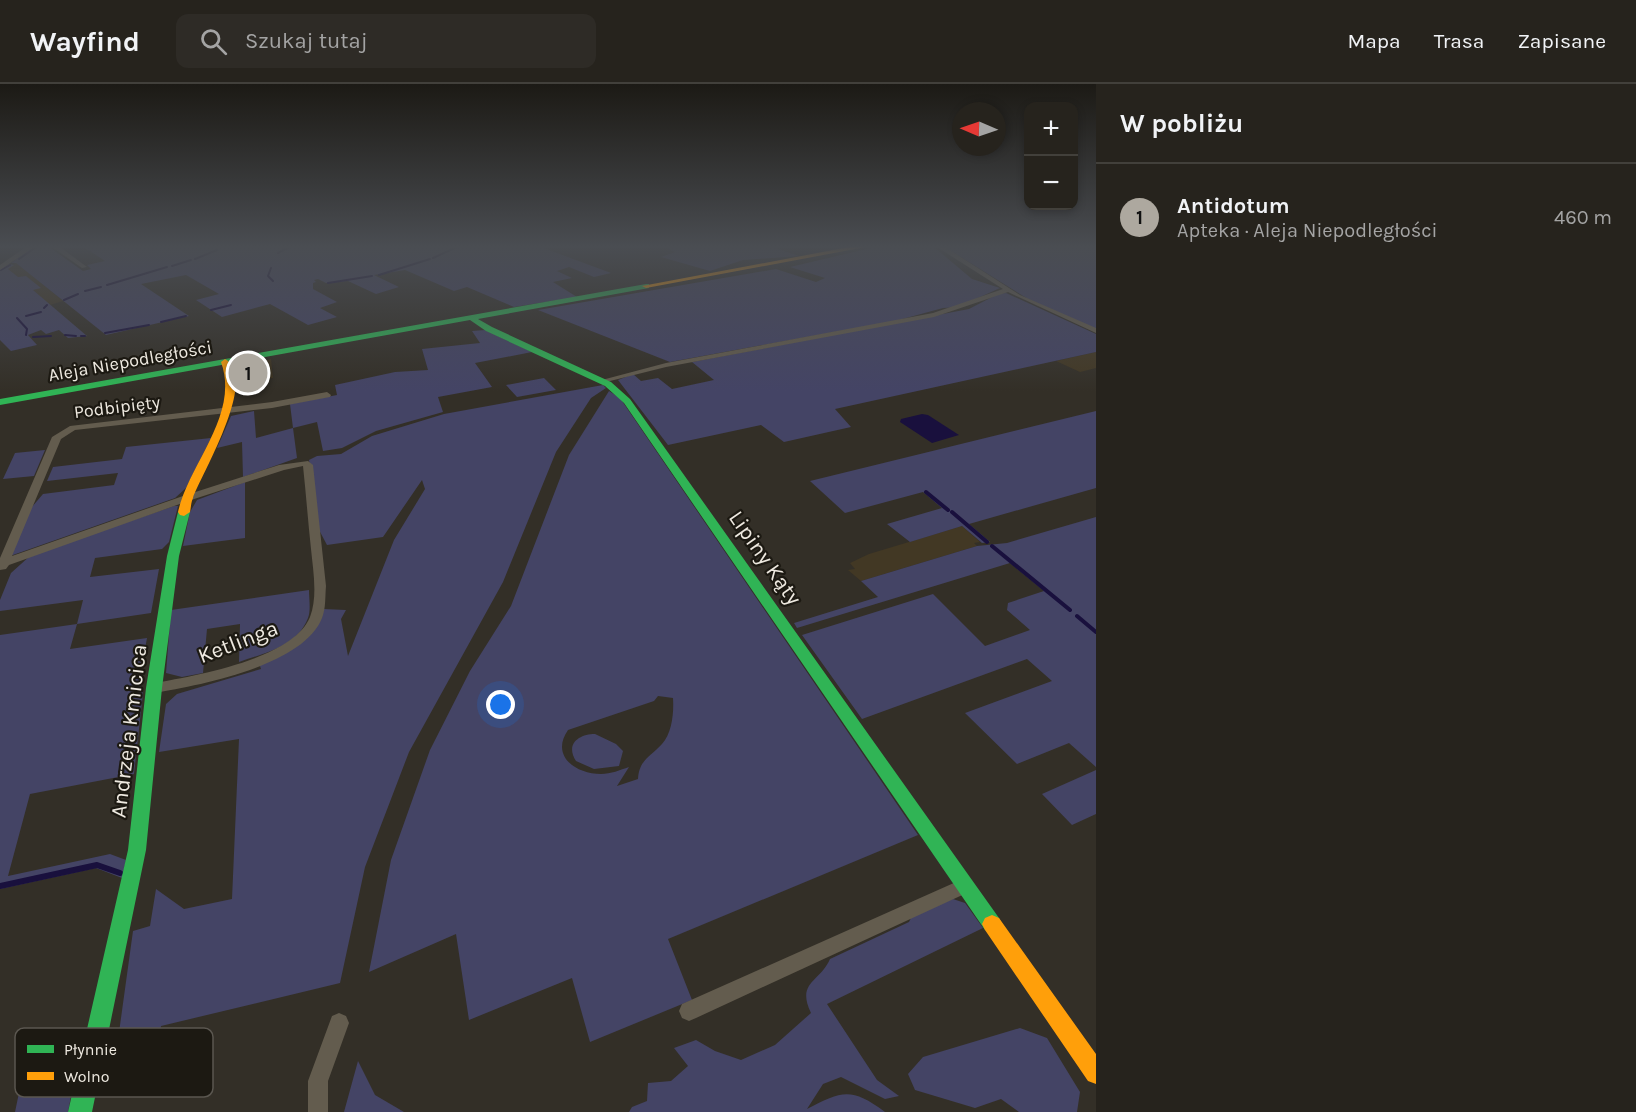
<!DOCTYPE html>
<html lang="pl">
<head>
<meta charset="utf-8">
<style>
	body { margin:0; font-family:Karla,sans-serif; background:#2e2b26; color:#f1f3f6 }
	.controls { position:absolute; right:18px; top:18px; display:grid; overflow:hidden; border-radius:12px; box-shadow:0 3px 9px #0003 }
	.controls button { width:54px; height:54px; display:grid; place-items:center; padding:0; border:0; border-bottom:2px solid #42403b; background:#26231d; color:#f1f3f6; font:30px sans-serif }
	.compass { position:absolute; left:952px; top:18px; width:54px; height:54px; border-radius:50%; background:#26231d; box-shadow:0 3px 9px #0003; rotate:272deg }
	.you { position:absolute; left:501px; top:621px; width:21px; height:21px; margin:-15px; border:4px solid #fff; border-radius:50%; background:#1a73e8; box-shadow:0 0 0 9px #1a73e833 }
	.badge { display:grid; place-items:center; width:39px; height:39px; border-radius:50%; background:#ada89f; color:#111; font-size:20px; font-weight:700 }
	.pin { position:absolute; translate:-50% -50%; border:3px solid #fff; box-shadow:0 2px 6px #0006 }
	.list { margin:0; padding:0; list-style:none }
	h2 { display:flex; justify-content:space-between; align-items:center; height:78px; margin:0; padding:0 24px; font-size:26px }
	h2 small { font-size:20px; font-weight:400; color:#a4a4a4 }
	.list li { display:grid; grid-template-columns:39px 1fr auto; gap:18px; align-items:center; box-sizing:border-box; height:108px; padding:0 24px; border-top:2px solid #42403b }
	.list b { display:block; font-size:22px; white-space:nowrap }
	.list p { margin:0; font-size:20px; white-space:nowrap; color:#a4a4a4 }
	.list em { font-size:20px; font-style:normal; color:#a4a4a4 }
	.icon { flex:none; width:33px; height:33px; fill:none; stroke:currentColor; stroke-width:2; stroke-linecap:round; stroke-linejoin:round }
	.map { position:relative; flex:none; width:1096px; height:1028px; overflow:hidden }
	header { display:flex; align-items:center; gap:36px; box-sizing:border-box; height:84px; padding:0 30px; background:#26231d; border-bottom:2px solid #42403b }
	header strong { font-size:28px }
	nav { display:flex; gap:33px; margin-inline-start:auto; font-size:21px }
	.search { width:420px; height:54px; background:#2e2b26; display:flex; align-items:center; gap:15px; box-sizing:border-box; padding:0 21px; border-radius:12px; color:#a4a4a4; font-size:22px }
	main { display:flex }
	aside { flex:1; background:#26231d }
	.map>svg:first-child { display:block }
</style>
</head>
<body>
<header>
<strong>Wayfind</strong>
<div class="search"><svg class="icon" aria-label="search" viewBox="0 0 24 24"><circle cx="10" cy="10" r="6"/><path d="M15 15l6 6"/></svg>Szukaj tutaj</div>
<nav><a>Mapa</a><a>Trasa</a><a>Zapisane</a></nav>
</header>
<main>
<div class="map">
<svg width="1096" height="1028" viewBox="0 0 1096 1028">
	<rect width="100%" height="100%" fill="#332f27"/>
	<!-- built -->
	<path fill="#423824" d="M 17,179 L 63,217 L 50,221 L 7,184 Z
		M 1096,268 L 1096,284 L 1080,288 L 1056,277 Z
		M 271,275 L 273,294 L 235,298 L 236,282 Z
		M 962,442 L 980,458 L 974,459 L 977,462 L 861,497 L 848,486 L 855,485 L 850,479 L 869,470 Z"/>
	<!-- green -->
	<path fill="#444465" fill-rule="evenodd" d="M 33,163 L 49,163 L 83,187 L 91,185 L 87,181 L 105,177 L 84,163 L 541,163 L 611,189 L 594,193 L 569,183 L 557,187 L 572,194 L 553,198 L 577,213 L 514,223 L 467,203 L 454,207 L 405,186 L 374,191 L 399,203 L 376,210 L 348,197 L 326,199 L 318,195 L 314,196 L 316,198 L 313,199 L 313,205 L 337,218 L 320,224 L 337,233 L 308,241 L 270,220 L 222,233 L 196,216 L 219,210 L 186,191 L 141,200 L 189,232 L 106,251 L 16,179 L 11,179 Z
		M 664,163 L 772,163 L 799,172 L 743,176 L 710,187 L 661,173 L 675,168 Z
		M 875,163 L 934,163 L 972,195 L 1000,204 L 958,223 L 943,224 L 895,237 L 670,278 L 538,226 L 776,185 L 816,198 L 825,194 L 790,183 Z
		M 945,163 L 1096,163 L 1096,245 L 1028,215 Z
		M 9,180 L 14,181 L 8,185 L 18,193 L 26,192 L 41,204 L 33,206 L 87,252 L 68,254 L 59,246 L 46,250 L 41,246 L 28,251 L 37,261 L 11,267 L 0,256 L 0,185 Z
		M 1006,209 L 1096,250 L 1096,268 L 835,325 L 851,343 L 784,358 L 761,341 L 668,361 L 618,296 L 633,290 L 641,297 L 658,294 L 672,305 L 714,296 L 692,278 L 969,225 L 998,210 Z
		M 485,246 L 532,268 L 475,279 L 492,303 L 438,313 L 443,328 L 376,347 L 342,364 L 323,367 L 317,338 L 293,344 L 297,374 L 243,393 L 242,358 L 217,364 L 231,332 L 254,327 L 256,354 L 293,344 L 290,320 L 337,311 L 335,301 L 395,288 L 428,286 L 422,265 L 480,259 L 472,247 Z
		M 544,294 L 556,306 L 517,313 L 506,301 Z
		M 603,301 L 606,304 L 591,314 L 556,368 L 503,498 L 409,668 L 365,783 L 340,899 L 161,942 L 156,981 L 113,992 L 133,847 L 150,842 L 156,805 L 184,825 L 232,815 L 239,655 L 159,668 L 166,620 L 177,610 L 261,585 L 259,579 L 281,571 L 323,525 L 346,526 L 341,535 L 348,572 L 394,456 L 425,405 L 422,396 L 383,453 L 327,461 L 318,444 L 309,376 L 317,372 L 341,370 L 372,352 L 444,330 Z
		M 609,307 L 620,314 L 918,751 L 668,855 L 692,916 L 590,958 L 572,894 L 469,936 L 456,850 L 369,888 L 391,776 L 430,666 L 470,587 L 511,522 L 569,371 ZM 658,612 L 673,614 C 674,629 672,649 662,660 C 650,673 639,676 638,695 L 617,702 L 629,683 C 620,686 611,690 601,690 C 576,690 550,672 568,646 L 654,617 Z
		M 1096,327 L 1096,404 L 969,440 L 990,458 L 982,459 L 962,442 L 910,458 L 887,440 L 942,424 L 923,408 L 845,429 L 810,397 Z
		M 211,354 L 186,404 L 175,414 L 10,472 L 31,424 L 43,410 L 114,401 L 118,389 L 47,397 L 53,383 L 122,375 L 126,363 Z
		M 45,366 L 34,392 L 3,395 L 15,369 Z
		M 245,398 L 245,454 L 183,462 L 190,428 L 197,416 Z
		M 174,422 L 178,422 L 169,458 L 162,465 L 95,474 L 90,493 L 159,485 L 151,529 L 77,540 L 70,565 L 147,554 L 139,598 L 143,609 L 134,690 L 30,710 L 8,792 L 110,770 L 126,776 L 122,794 L 96,784 L 0,805 L 0,551 L 77,540 L 83,516 L 0,527 L 0,516 L 11,489 L 31,471 Z
		M 1096,433 L 1096,683 L 1069,659 L 1017,680 L 965,629 L 1052,597 L 1027,575 L 862,635 L 802,551 L 933,510 L 985,562 L 1030,546 L 1007,526 L 1008,519 L 1044,507 L 1010,479 L 797,544 L 794,539 L 878,513 L 861,497 L 977,462 L 1007,459 Z
		M 309,506 C 309,514 311,527 308,534 C 297,563 264,569 239,578 L 240,540 L 207,545 L 203,589 L 182,593 L 166,589 L 171,526 Z
		M 595,650 L 616,660 L 623,667 L 619,682 L 594,685 L 576,677 C 565,660 579,650 595,650 Z
		M 1096,686 L 1096,730 L 1072,741 L 1042,710 Z
		M 953,815 L 965,819 L 983,844 L 827,920 L 877,996 L 899,1012 L 885,1015 L 841,993 L 823,1000 L 807,1025 C 842,1007 851,1003 885,1028 L 629,1028 L 632,1023 L 647,1017 L 648,999 L 671,997 L 688,982 L 674,964 L 696,956 L 715,967 L 741,976 L 775,961 L 811,929 C 796,898 820,898 830,875 L 909,838 L 913,830 Z
		M 84,944 L 68,1028 L 15,1028 L 30,956 Z
		M 1020,944 L 1047,954 L 1080,1008 L 1077,1028 L 1019,1028 L 1001,1015 L 975,1024 L 915,1006 L 908,990 L 923,973 Z
		M 358,977 L 375,1011 L 404,1028 L 344,1028 Z"/>
	<!-- water -->
	<path fill="#19103d" d="M 922,330 L 928,331 L 959,351 L 932,359 L 900,338 L 901,335 Z"/>
	<g fill="none" stroke-linecap="round" stroke-linejoin="round">
		<!-- stream-far2 -->
		<path stroke="#19103d" stroke-width="2" d="M 278,169 L 289,163
			M 433,174 L 457,163
			M 19,175 L 36,163
			M 195,175 L 217,166
			M 172,182 L 191,176
			M 271,184 L 268,192 L 273,197
			M 1,186 L 10,181
			M 379,191 L 430,175
			M 328,199 L 372,192
			M 107,201 L 167,183
			M 85,207 L 101,203
			M 64,216 L 78,210
			M 44,224 L 47,221
			M 211,226 L 231,221
			M 26,232 L 41,228
			M 17,234 L 27,245 L 26,251
			M 161,238 L 186,232
			M 105,249 L 149,241
			M 65,251 L 76,252
			M 81,252 L 85,252
			M 33,253 L 51,252"/>
		<!-- stream-far1 -->
		<path stroke="#19103d" stroke-width="4" d="M 926,408 L 948,426
			M 952,428 L 987,458
			M 992,462 L 1070,526
			M 1077,532 L 1096,548"/>
		<!-- stream -->
		<path stroke="#19103d" stroke-width="6" d="M 0,802 L 97,781 L 120,789"/>
		<!-- street -->
		<path fill="#635c4e" fill-rule="evenodd" d="M 26,163 L 34,163 L 0,186 L 0,181 Z
			M 52,163 L 60,163 L 87,183 L 82,184 Z
			M 937,163 L 945,163 L 1020,211 L 1096,244 L 1096,249 L 1008,208 L 934,233 L 666,283 L 602,299 L 598,297 L 666,279 L 933,229 L 1003,205 Z
			M 327,308 L 331,311 L 330,313 L 272,324 L 75,346 L 61,355 L 12,472 L 183,412 L 279,381 L 308,377 L 313,381 L 326,502 C 325,513 326,524 322,534 C 303,582 200,601 154,609 L 149,607 L 147,604 L 149,601 L 154,599 C 194,592 293,575 310,533 C 318,512 313,486 311,465 C 308,437 306,410 303,382 L 284,386 L 191,416 L 9,481 L 6,485 L 0,486 L 0,474 L 52,353 L 70,342 L 272,318 Z
			M 965,794 L 971,797 L 973,802 L 971,807 L 696,934 L 689,937 L 682,934 L 679,927 L 682,920 Z
			M 339,929 L 346,932 L 349,939 L 328,997 L 328,1028 L 308,1028 L 308,997 L 332,932 Z"/>
		<!-- fast -->
		<path fill="#30b455" fill-rule="evenodd" d="M 646,200 L 649,200 L 649,204 L 478,235 L 492,243 L 611,298 L 630,315 L 999,834 L 1002,840 L 999,846 L 992,849 L 985,846 L 624,319 L 605,302 L 486,247 L 470,236 L 0,321 L 0,315 Z
			M 184,424 L 190,428 L 179,472 L 162,604 L 146,766 L 92,1028 L 68,1028 L 128,766 L 146,604 L 167,472 L 178,428 Z"/>
		<!-- slow -->
		<path fill="#ff9f0a" fill-rule="evenodd" d="M 849,163 L 866,163 L 646,204 L 642,202 Z
			M 225,275 C 260,293 201,391 193,414 C 191,418 191,424 190,428 L 184,432 L 180,431 L 178,428 C 189,379 240,331 221,278 Z
			M 992,831 L 999,834 L 1096,970 L 1096,1000 L 1088,997 L 985,846 L 982,840 L 985,834 Z"/>
	</g>
	<!-- sky -->
	<linearGradient id="sky" x2="0" y2="1"><stop stop-color="#1c1a15"/><stop offset="0.53" stop-color="#4a4d52"/><stop offset="1" stop-color="#4a4d52" stop-opacity="0"/></linearGradient>
	<rect width="1096" height="307" fill="url(#sky)"/>
	<g text-anchor="middle" dominant-baseline="central" stroke-width="4.5" stroke-linejoin="round" paint-order="stroke">
		<!-- far-street labels -->
		<g font-size="18" fill="#eee9e0" stroke="#1c1912">
			<text transform="translate(130 277) rotate(-10)">Aleja Niepodległości</text>
			<text transform="translate(117 323) rotate(-7)">Podbipięty</text>
		</g>
		<!-- street labels -->
		<g font-size="22" fill="#eee9e0" stroke="#1c1912">
			<text transform="translate(765 474) rotate(55)">Lipiny Kąty</text>
			<text transform="translate(238 558) rotate(-21)">Ketlinga</text>
			<text transform="translate(129 647) rotate(-83)">Andrzeja Kmicica</text>
		</g>
	</g>
	<!-- legend -->
	<rect x="15" y="944" width="198" height="69" rx="9" fill="#1c1912" stroke="#5b5750" stroke-width="1.5"/>
	<rect x="27" y="961" width="27" height="8" fill="#30b455"/>
	<rect x="27" y="988" width="27" height="8" fill="#ff9f0a"/>
	<g font-size="16" fill="#eee9e0">
		<text x="64" y="971">Płynnie</text>
		<text x="64" y="998">Wolno</text>
	</g>
</svg>
<div class="controls">
<button>+</button>
<button>−</button>
</div>
<svg class="compass" viewBox="-18 -18 36 36"><path d="M0-13l5 13h-10z" fill="#e53935"/><path d="M0 13l5-13h-10z" fill="#a4a4a4"/></svg>
<div class="you"></div>
<div class="pin badge" style="left:248px;top:289px">1</div>
</div>
<aside>
<h2>W pobliżu<small></small></h2>
<ul class="list">
<li><span class="badge">1</span><div><b>Antidotum</b><p>Apteka · Aleja Niepodległości</p></div><em>460 m</em></li>
</ul>
</aside>
</main>
</body>
</html>
